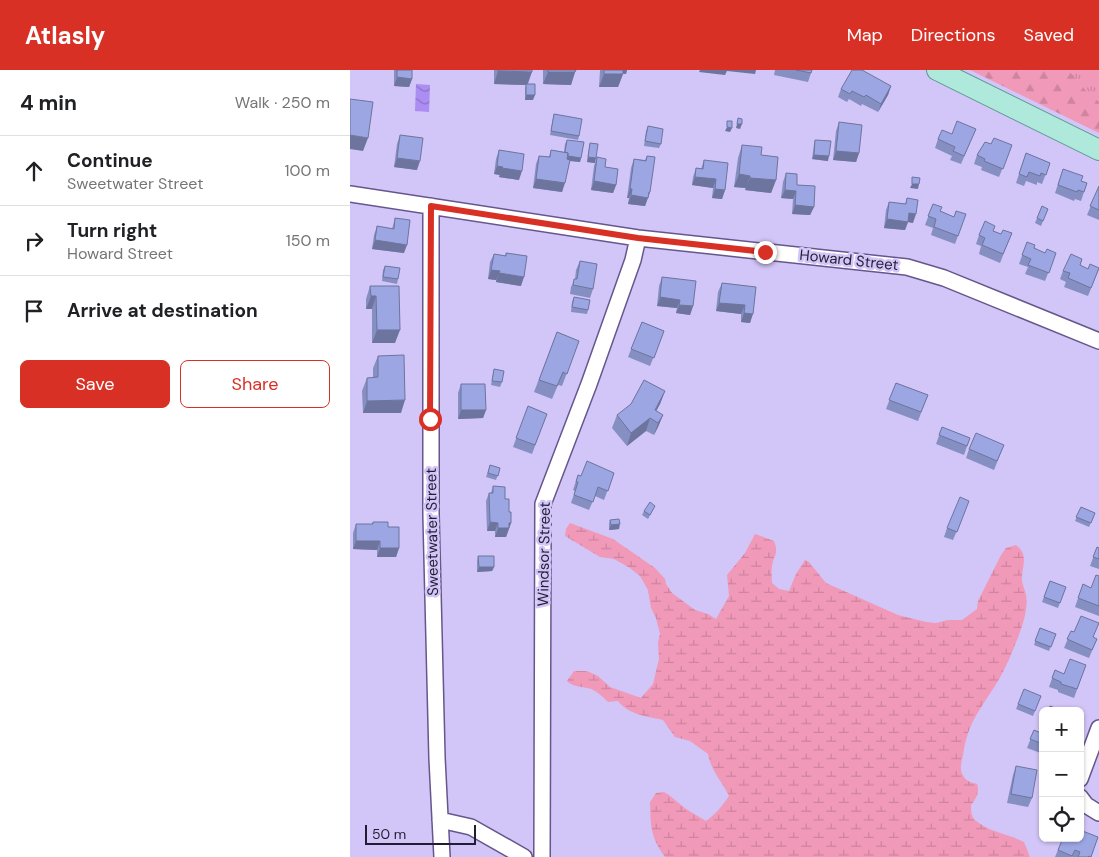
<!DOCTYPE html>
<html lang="en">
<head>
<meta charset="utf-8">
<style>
	body { margin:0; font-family:"DM Sans",sans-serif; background:#f2f2f2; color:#202124 }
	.controls { position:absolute; right:15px; bottom:15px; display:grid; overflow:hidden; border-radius:8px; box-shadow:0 1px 4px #0004 }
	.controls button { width:45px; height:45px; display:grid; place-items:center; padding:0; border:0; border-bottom:1px solid #e0e0e0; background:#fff; color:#202124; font:25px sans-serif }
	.scale { position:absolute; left:15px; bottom:12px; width:111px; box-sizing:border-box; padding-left:5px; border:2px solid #231d34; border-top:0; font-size:14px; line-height:18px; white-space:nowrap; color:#231d34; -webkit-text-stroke:4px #d2c5f7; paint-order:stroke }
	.stop { position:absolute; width:15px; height:15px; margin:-11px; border:4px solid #d93025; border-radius:50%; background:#fff }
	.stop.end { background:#d93025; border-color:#fff; box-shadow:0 1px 5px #0008 }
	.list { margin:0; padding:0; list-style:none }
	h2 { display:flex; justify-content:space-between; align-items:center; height:65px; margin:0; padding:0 20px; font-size:21px }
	h2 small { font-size:16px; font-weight:400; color:#757577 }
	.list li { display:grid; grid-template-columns:32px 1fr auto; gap:15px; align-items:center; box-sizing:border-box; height:70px; padding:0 20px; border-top:1px solid #e0e0e0 }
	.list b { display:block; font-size:19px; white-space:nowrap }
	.list p { margin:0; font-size:16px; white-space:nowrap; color:#757577 }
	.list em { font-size:16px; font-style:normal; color:#757577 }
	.actions { display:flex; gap:10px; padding:15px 20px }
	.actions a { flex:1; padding:11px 0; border:1px solid #d93025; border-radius:8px; text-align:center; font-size:18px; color:#d93025 }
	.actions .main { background:#d93025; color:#fff }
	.icon { flex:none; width:28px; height:28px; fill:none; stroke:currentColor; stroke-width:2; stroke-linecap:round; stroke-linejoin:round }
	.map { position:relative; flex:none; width:749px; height:787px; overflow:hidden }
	header { display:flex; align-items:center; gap:30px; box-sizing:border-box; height:70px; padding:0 25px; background:#d93025; color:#fff }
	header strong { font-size:24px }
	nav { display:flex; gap:28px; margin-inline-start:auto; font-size:18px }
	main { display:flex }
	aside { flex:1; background:#fff }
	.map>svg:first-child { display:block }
</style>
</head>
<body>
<header>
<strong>Atlasly</strong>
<nav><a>Map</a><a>Directions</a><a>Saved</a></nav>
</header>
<main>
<aside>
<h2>4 min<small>Walk · 250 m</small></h2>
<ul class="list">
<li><svg class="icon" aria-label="ahead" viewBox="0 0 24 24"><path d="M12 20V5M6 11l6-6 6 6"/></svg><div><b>Continue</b><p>Sweetwater Street</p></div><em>100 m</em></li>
<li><svg class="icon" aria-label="right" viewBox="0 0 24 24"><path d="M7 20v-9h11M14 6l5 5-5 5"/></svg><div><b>Turn right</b><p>Howard Street</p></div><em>150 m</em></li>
<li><svg class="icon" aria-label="arrive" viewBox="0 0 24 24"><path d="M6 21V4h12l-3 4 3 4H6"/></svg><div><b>Arrive at destination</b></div></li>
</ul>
<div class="actions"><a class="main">Save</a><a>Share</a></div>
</aside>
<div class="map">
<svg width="749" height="787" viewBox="0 0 749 787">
	<defs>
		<pattern id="grass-tufts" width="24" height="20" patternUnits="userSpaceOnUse" patternTransform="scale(1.25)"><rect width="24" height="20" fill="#f099b8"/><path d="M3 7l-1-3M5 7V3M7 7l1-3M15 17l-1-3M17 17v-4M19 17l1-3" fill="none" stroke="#ce839f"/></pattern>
		<pattern id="forest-firs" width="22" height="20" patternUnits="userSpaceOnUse" patternTransform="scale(1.25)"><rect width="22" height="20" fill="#f099b8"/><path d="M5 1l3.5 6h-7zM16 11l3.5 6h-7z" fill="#ce839f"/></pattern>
		<pattern id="wetland-marsh" width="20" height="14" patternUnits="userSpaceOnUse" patternTransform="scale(1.25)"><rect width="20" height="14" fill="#f099b8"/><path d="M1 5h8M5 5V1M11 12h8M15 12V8" fill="none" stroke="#ce839f"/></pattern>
		<pattern id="water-waves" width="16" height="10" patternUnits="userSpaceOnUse" patternTransform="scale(1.25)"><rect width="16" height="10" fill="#ac8df3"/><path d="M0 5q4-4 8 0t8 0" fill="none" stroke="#8c73c6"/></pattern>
	</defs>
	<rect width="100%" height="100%" fill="#d2c5f7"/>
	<!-- grass -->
	<path fill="url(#grass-tufts)" d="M 650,0 L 749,0 L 749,51 Z"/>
	<!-- forest -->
	<path fill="url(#forest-firs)" d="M 620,0 L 718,0 L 737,22 L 749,32 L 749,63 Z"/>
	<!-- wetland -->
	<path fill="url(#wetland-marsh)" d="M 220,453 L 263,469 L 305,498 L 315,509 L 316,514 L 322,523 L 345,540 L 358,544 L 366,549 L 379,526 L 377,505 L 395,483 L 405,464 L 424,471 C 429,484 424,484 422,496 C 421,502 422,508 422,513 L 429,519 L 439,521 L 446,504 L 455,490 L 459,492 L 476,513 L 548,545 L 576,552 L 586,553 L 598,550 L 612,550 L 627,539 L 628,531 L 651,485 L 656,478 L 666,475 C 678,484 673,494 672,506 C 671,513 675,519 676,525 C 678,537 674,551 670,562 C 664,578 657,596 648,611 C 631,639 618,651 613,685 C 611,693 609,701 614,707 C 617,712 623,713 627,714 C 630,722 626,729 621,735 C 621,740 621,746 625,750 C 638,762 659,764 674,772 L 680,787 L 315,787 C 300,766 301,757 300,732 L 306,723 L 314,722 L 319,725 L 336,739 L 356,751 C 365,745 373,735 379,726 C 372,711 361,701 358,684 L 340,671 L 325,667 L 313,650 C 296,646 279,645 268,631 L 258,632 C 253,627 248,622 241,619 C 232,616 224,618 217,611 L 224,601 L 237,601 L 248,606 L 260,617 L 291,628 L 303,614 L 309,589 L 308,572 L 310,564 L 306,548 L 301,538 L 298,520 L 290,506 L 280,498 L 264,489 L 250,487 L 215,466 L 216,459 Z"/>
	<!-- water -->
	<path fill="url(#water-waves)" d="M 66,14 L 80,15 L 79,42 L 65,41 Z"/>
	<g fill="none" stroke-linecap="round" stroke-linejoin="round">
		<!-- minor casing -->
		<g stroke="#66568c" stroke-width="18">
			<path id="minor" d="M 0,124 L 288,168 L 557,197 L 594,208 L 749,271
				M 81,136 L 81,445 L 87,688 L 92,787
				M 730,709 L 749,658
				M 730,727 L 736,735 L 749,743
				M 90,750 L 121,757 L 174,787
				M 192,787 L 193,434 L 239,314 L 283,190 L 288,168"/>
		</g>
		<!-- major casing -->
		<g stroke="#5a9891" stroke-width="22">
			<path id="major" d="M 587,0 L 749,80"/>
		</g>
		<!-- minor -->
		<use href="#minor" stroke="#fff" stroke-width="15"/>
		<!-- major -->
		<use href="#major" stroke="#aee9db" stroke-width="20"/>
	</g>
	<!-- wall -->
	<path fill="#868fc2" d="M 44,0 L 62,0 L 62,9 L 59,17 L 44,16 Z
		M 144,0 L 182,0 L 178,14 L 183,30 L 175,30 L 175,18 L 176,15 L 144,14 Z
		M 193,0 L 226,0 L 225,2 L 221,15 L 193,14 Z
		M 250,0 L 277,0 L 276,4 L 273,4 L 268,17 L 249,17 Z
		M 425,0 L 462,0 L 458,12 L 424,5 Z
		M 541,16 L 538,25 L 528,42 L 512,34 L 511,36 L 499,29 L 497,32 L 488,27 L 491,19 Z
		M 204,44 L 229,66 L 228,70 L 200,65 L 203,48 Z
		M 489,52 L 509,83 L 506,92 L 483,90 L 486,61 Z
		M 298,56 L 311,74 L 309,78 L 294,76 L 296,61 Z
		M 626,59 L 611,94 L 600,90 L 602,86 L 585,78 L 588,69 L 602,64 Z
		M 50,65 L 67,100 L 44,97 L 47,74 Z
		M 217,70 L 231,88 L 230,92 L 219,91 L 212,122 L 183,118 L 186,94 L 189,86 L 199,87 L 201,80 L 214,82 L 215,74 Z
		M 465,70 L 478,91 L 462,89 L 464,74 Z
		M 240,73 L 245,93 L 237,92 L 239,78 Z
		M 641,74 L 662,75 L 649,107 L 631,100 L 632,97 L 624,94 L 627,85 Z
		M 392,75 L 411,85 L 426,110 L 421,123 L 395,120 L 396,118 L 384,117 L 388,88 Z
		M 149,80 L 169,110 L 149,107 L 150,105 L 144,104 L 146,89 Z
		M 676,83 L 700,93 L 692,114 L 687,112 L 687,115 L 676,111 L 674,116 L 666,113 Z
		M 297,86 L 300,122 L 295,136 L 278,134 L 279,128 L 277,128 L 281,98 L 284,89 L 295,90 Z
		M 247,87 L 255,97 L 266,115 L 263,123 L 241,120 L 244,96 Z
		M 354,90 L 375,120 L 372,129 L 362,128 L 363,118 L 342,115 L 343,107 L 346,98 L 351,99 Z
		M 713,99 L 731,111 L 737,113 L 731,131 L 725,129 L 724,131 L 705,123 Z
		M 436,103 L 464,137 L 460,145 L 442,144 L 443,129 L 431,128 L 433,112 Z
		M 749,116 L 749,150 L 737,145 Z
		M 557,128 L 563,153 L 558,152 L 555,160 L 534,158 L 536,140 L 539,132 L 555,134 Z
		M 583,134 L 590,141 L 604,147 L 616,144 L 605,174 L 581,165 L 583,158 L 575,155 Z
		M 692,136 L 698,139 L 691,156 L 685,153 Z
		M 45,148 L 54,183 L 22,179 L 24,165 L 27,156 L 42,159 Z
		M 643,161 L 651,164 L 662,163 L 650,193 L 629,184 L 631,176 L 626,174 L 629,165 Z
		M 677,172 L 684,178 L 695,183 L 706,183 L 695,211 L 675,204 L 678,197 L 669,194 Z
		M 156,183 L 171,216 L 146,212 L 146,210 L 138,209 L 140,192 L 144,184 L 155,186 Z
		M 732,189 L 730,196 L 738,199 L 749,199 L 738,226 L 714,217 L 716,212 L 710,209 L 713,201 Z
		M 230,191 L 243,219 L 240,228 L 220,224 L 221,217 L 225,209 L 226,200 Z
		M 35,196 L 48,209 L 47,214 L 32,211 L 33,200 Z
		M 312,207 L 343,236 L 340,245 L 326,243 L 327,238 L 307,236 L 309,216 Z
		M 372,213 L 406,217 L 400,253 L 391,252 L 391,244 L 366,241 L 368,222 Z
		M 20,216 L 49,216 L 45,273 L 22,273 L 22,239 L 16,239 L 16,229 Z
		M 224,227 L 238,240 L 237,244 L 221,242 L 222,232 Z
		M 292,252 L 314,261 L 300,296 L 278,287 Z
		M 207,262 L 229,271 L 212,316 L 208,315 L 202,329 L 184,322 Z
		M 28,286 L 51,343 L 13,343 L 12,321 L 17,308 L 23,308 L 23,298 Z
		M 144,299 L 152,312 L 150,317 L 141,315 L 143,304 Z
		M 546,313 L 578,325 L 568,351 L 536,339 Z
		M 111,314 L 136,340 L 133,348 L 108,349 L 108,323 Z
		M 315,321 L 310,334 L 306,341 L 313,345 L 308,357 L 304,365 L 296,361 L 277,376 L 262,358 L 267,345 Z
		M 178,336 L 197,344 L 182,384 L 163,377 Z
		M 592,357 L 620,368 L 614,385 L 586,374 Z
		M 654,375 L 644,400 L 616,388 L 619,379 Z
		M 140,395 L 150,398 L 146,410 L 136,407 Z
		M 264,403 L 254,430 L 245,426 L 239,440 L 221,433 L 225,421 L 223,420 L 228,405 L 231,406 Z
		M 143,416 L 155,429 L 159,442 L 161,453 L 156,467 L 145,467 L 145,461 L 137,461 L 136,431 L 139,423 L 141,423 Z
		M 305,436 L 298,449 L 292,445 L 294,441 Z
		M 731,437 L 745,443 L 739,457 L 725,451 Z
		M 616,439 L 603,470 L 594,467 L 597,458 Z
		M 260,450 L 269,459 L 259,460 L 259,454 Z
		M 23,452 L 38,457 L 49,478 L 46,487 L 27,487 L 27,480 L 3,479 L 3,463 L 6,454 L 22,454 Z
		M 747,477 L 749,478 L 749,499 L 740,496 Z
		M 128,486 L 144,497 L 142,501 L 127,502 L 127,491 Z
		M 749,506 L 749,546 L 725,537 L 733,514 L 741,518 Z
		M 700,511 L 716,517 L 708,538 L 692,532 Z
		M 690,558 L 706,564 L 699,581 L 684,575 Z
		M 721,561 L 747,569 L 739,588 L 714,578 Z
		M 736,595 L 724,628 L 708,622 L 708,620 L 699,617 L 705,600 L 714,604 Z
		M 691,626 L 683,646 L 666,639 L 668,634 Z
		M 693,654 L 693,684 L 677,678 L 684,660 L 689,663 Z
		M 666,696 L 682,728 L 678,737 L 657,733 L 663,705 Z
		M 748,767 L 741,787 L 705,787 L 713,768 Z"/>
	<!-- shaded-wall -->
	<path fill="#6d749e" d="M 269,0 L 277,0 L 276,4 L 268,3 Z
		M 350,0 L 406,0 L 405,4 L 377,1 L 375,5 L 349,2 Z
		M 148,1 L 182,2 L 177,15 L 144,14 Z
		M 198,2 L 225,2 L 221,15 L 193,14 Z
		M 254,4 L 273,4 L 268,17 L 249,17 Z
		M 47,7 L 62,9 L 59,17 L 44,16 Z
		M 541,16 L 538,25 L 528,42 L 531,34 Z
		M 176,25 L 185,25 L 183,30 L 175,30 Z
		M 387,54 L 392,54 L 390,59 L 386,58 Z
		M 377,57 L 382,58 L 380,62 L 375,61 Z
		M 0,65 L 18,68 L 13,81 L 0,79 Z
		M 486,81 L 509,83 L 506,92 L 483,90 Z
		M 215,85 L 231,88 L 230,92 L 213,90 Z
		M 464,85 L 479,86 L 478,91 L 462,89 Z
		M 238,87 L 246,88 L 245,93 L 237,92 Z
		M 47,88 L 70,91 L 67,100 L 44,97 Z
		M 147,96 L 153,97 L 150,105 L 144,104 Z
		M 152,98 L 172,101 L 169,110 L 149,107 Z
		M 389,104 L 400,106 L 396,118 L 384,117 Z
		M 345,107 L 366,109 L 363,118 L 342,115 Z
		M 400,108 L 426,110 L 421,123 L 395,120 Z
		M 186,109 L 215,113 L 212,122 L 183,118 Z
		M 244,111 L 266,115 L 263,123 L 241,120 Z
		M 562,114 L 569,114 L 568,119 L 560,118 Z
		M 280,119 L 282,119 L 279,128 L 277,128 Z
		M 365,119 L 375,120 L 372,129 L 362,128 Z
		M 435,120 L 446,121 L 443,129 L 431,128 Z
		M 299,122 L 300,122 L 295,136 L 278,134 L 281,125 Z
		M 445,135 L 464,137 L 460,145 L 442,144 Z
		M 559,143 L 566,144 L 563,153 L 558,152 L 555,160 L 534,158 L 537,149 Z
		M 25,170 L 57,175 L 54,183 L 22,179 Z
		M 141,200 L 150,201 L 146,210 L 138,209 Z
		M 149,203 L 174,207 L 171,216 L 146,212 Z
		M 21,226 L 26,226 L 22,239 L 16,239 Z
		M 310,227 L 330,230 L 327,238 L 307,236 Z
		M 369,233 L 395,235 L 391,244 L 366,241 Z
		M 329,235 L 343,236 L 340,245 L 326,243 Z
		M 394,243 L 403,244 L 400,253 L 391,252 Z
		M 27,260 L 50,260 L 45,273 L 22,273 Z
		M 315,321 L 310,334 L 302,349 L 305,340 Z
		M 55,330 L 51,343 L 13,343 L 17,331 Z
		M 111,340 L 136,340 L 133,348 L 108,349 Z
		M 313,345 L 308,357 L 304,365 L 308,353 Z
		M 300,348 L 296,361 L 277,376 L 281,363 Z
		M 140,452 L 148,453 L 145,461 L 137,461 Z
		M 159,453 L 161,453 L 156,467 L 145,467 L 148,458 Z
		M 270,454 L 269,459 L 259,460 L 261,455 Z
		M 6,471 L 30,471 L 27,480 L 3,479 Z
		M 30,478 L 49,478 L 46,487 L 27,487 Z
		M 129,497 L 144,497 L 142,501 L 127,502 Z"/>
	<!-- building -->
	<path fill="#9ca6e2" stroke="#6d749e" d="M 47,0 L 62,0 L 62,9 L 47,7 Z
		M 148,0 L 182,0 L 182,2 L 148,1 Z
		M 198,0 L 226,0 L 225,2 L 198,2 Z
		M 254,0 L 273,0 L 273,4 L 254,4 Z
		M 446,0 L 462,0 L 461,3 Z
		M 502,0 L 512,0 L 541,16 L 531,34 L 516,25 L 514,27 L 502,21 L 500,24 L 491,19 Z
		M 176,14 L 185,14 L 185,25 L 176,25 Z
		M 0,29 L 23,32 L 18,68 L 0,65 Z
		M 204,44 L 232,49 L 229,66 L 201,61 Z
		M 388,48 L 392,49 L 392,54 L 387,54 Z
		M 377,51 L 382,51 L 382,58 L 377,57 Z
		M 607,51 L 626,59 L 614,86 L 603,81 L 605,77 L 588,69 L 592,60 L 602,64 Z
		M 489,52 L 512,55 L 509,83 L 486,81 Z
		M 298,56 L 313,59 L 311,74 L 295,71 Z
		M 50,65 L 73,68 L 70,91 L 47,88 Z
		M 644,68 L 662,75 L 653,99 L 634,91 L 635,89 L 627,85 L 635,72 L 641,74 Z
		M 217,70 L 234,72 L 231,88 L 218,86 L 218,83 L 215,82 Z
		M 465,70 L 481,71 L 479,86 L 464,85 Z
		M 240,73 L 248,74 L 246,88 L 238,87 Z
		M 392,75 L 412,77 L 411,85 L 428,87 L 426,110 L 400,108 L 400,106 L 389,104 Z
		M 149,80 L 174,84 L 172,101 L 152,98 L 153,97 L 147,96 Z
		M 201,80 L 218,83 L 217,89 L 220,90 L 215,113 L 186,109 L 189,86 L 200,87 Z
		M 676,83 L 700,93 L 696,105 L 691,103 L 690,106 L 679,102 L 677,107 L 669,104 Z
		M 297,86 L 305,87 L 300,122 L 299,122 L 298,128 L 281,125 L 282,119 L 280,119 L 284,89 L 296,91 Z
		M 247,87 L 256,89 L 255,97 L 268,99 L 266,115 L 244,111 Z
		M 354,90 L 378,93 L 375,120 L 365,119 L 366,109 L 345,107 L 346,98 L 353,99 Z
		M 713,99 L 733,106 L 731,111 L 737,113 L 734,122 L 728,120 L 727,122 L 708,115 Z
		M 436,103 L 447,104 L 447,115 L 465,116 L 464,137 L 445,135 L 446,121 L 435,120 Z
		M 562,107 L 570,108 L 569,114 L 562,114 Z
		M 749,116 L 749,140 L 740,136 Z
		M 557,128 L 568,130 L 566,144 L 559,143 L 558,152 L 537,149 L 539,132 L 556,134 Z
		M 583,134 L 592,137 L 590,141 L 604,147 L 606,141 L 616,144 L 608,166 L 584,157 L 586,149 L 578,146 Z
		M 692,136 L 698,139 L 693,151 L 687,148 Z
		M 45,148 L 60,150 L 57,175 L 25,170 L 27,156 L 44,159 Z
		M 635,151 L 645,156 L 643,161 L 651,164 L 653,160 L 662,163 L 653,184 L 632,175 L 635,168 L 629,165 Z
		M 677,172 L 685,175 L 684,178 L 695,183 L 697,179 L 706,183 L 699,203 L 678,195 L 681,189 L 672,185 Z
		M 156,183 L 177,186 L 174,207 L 149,203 L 150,201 L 141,200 L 144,184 L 156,186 Z
		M 721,184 L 732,189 L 730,195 L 738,199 L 740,194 L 749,198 L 741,218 L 718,208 L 720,203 L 713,201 Z
		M 230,191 L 247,194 L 243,219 L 223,215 L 224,209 L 227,209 Z
		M 35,196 L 50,198 L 48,209 L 33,207 Z
		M 312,207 L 346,211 L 343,236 L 329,235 L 330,230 L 310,227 Z
		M 372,213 L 406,217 L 403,244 L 394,243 L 395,235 L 369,233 Z
		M 20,216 L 49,216 L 50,260 L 27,260 L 26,226 L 21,226 Z
		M 224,227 L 240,230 L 238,240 L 222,237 Z
		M 292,252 L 314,261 L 304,288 L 281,279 Z
		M 207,262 L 229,271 L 217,304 L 213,302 L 207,316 L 189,310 Z
		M 54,285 L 55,330 L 17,331 L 17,308 L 28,307 L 28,286 Z
		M 144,299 L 154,301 L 152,312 L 142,311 Z
		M 294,310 L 315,321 L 305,340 L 313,345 L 308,353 L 300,348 L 281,363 L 267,345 L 281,334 Z
		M 546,313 L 578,325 L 571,342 L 539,330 Z
		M 111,314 L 135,314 L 136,340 L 111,340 Z
		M 178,336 L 197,344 L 185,375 L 166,368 Z
		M 592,357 L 620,368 L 617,376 L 589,365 Z
		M 626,363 L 654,375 L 647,391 L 619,379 Z
		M 237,391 L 264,403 L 258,421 L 248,417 L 243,432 L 224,425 L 228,412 L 226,412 L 228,405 L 231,406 Z
		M 140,395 L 150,398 L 148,406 L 138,403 Z
		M 143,416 L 155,417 L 155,429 L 159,429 L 159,442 L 161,442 L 161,453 L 159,453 L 159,458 L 148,458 L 148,453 L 140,452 L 139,423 L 143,423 Z
		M 610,427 L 619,431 L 607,462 L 597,458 Z
		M 300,432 L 305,436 L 300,445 L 294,441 Z
		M 731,437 L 745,443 L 741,453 L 726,447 Z
		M 269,449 L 270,454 L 261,455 L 260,450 Z
		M 23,452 L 38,452 L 38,457 L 49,457 L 49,478 L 30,478 L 30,471 L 6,471 L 6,454 L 23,454 Z
		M 747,477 L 749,478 L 749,489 L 743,487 Z
		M 128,486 L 144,486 L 144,497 L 129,497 Z
		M 746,505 L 749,506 L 749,536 L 728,528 L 733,514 L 741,518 Z
		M 700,511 L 716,517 L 710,533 L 694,527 Z
		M 731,546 L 749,553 L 743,567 L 747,569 L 742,580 L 717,569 L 721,561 L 724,562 Z
		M 690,558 L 706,564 L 701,577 L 685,571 Z
		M 720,589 L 736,595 L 727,619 L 711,614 L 711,612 L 702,608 L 705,600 L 714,604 Z
		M 674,619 L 691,626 L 685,641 L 668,634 Z
		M 700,636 L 713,641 L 698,641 Z
		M 693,659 L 693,674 L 680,669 L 684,660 L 691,663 Z
		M 666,696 L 687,700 L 682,728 L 661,724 Z
		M 730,760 L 748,767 L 741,787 L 739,786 L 738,787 L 728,787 L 730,782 L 725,780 L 722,786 L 708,780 L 713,768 L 730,768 Z"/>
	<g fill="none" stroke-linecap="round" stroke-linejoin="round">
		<!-- route -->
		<path stroke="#d93025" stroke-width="6" d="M 80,349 L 81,136 L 288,168 L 415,182"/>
	</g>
	<g text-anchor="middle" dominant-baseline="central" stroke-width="5" stroke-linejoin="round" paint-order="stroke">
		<!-- street labels -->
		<g font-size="15" fill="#231d34" stroke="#d2c5f7">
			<text transform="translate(499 190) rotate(6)">Howard Street</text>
			<text transform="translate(82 462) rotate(-91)">Sweetwater Street</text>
			<text transform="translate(194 484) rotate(-89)">Windsor Street</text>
		</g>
	</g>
</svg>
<div class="controls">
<button>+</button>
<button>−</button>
<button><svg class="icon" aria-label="locate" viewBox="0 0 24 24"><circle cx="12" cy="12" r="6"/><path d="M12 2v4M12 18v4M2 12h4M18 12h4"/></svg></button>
</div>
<div class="scale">50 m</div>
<div class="stop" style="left:80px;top:349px"></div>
<div class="stop end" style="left:415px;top:182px"></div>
</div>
</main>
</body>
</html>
